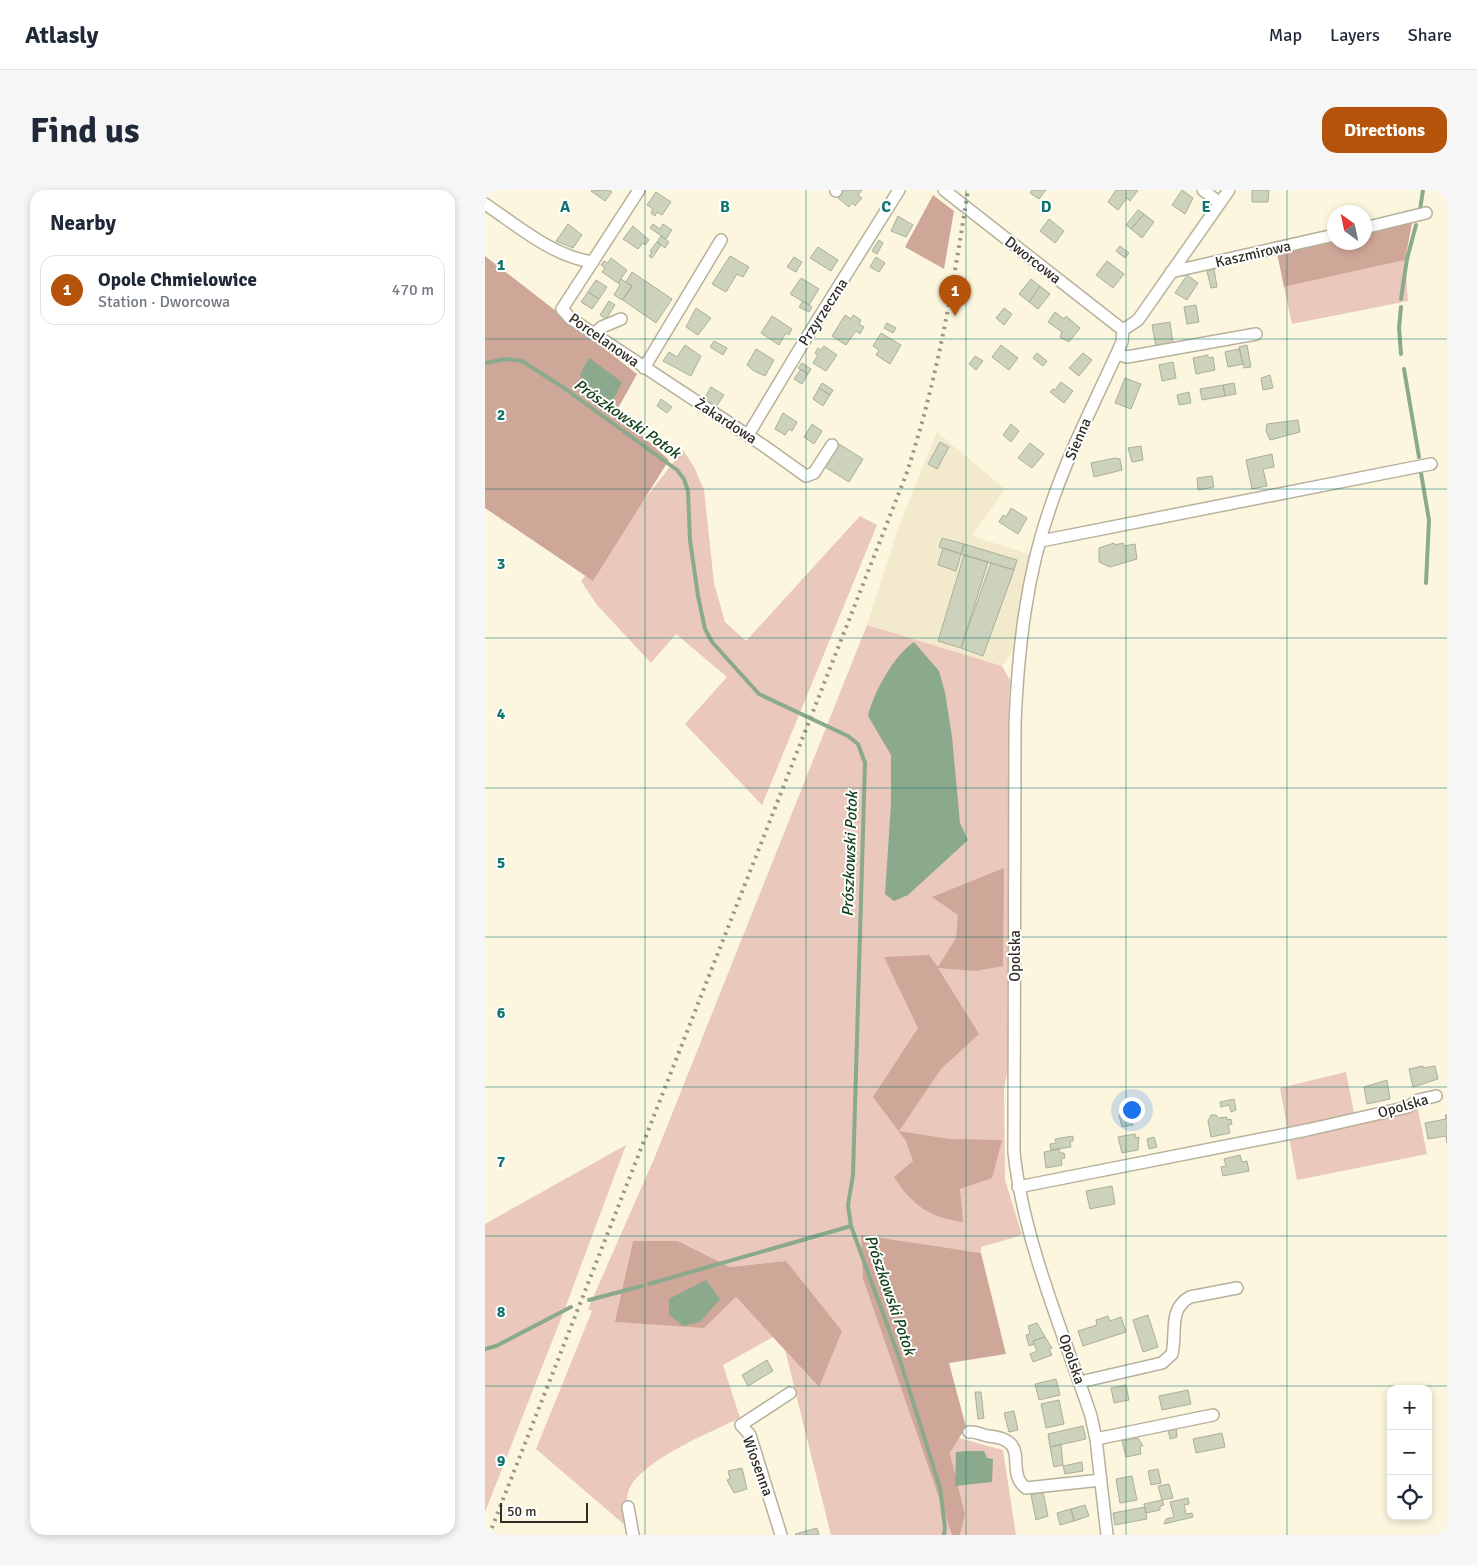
<!DOCTYPE html>
<html lang="en">
<head>
<meta charset="utf-8">
<style>
	body { margin:0; font-family:Signika,sans-serif; background:#f6f6f7; color:#1f2937 }
	.controls { position:absolute; right:15px; bottom:15px; display:grid; overflow:hidden; border-radius:10px; box-shadow:0 2px 8px #0003 }
	.controls button { width:45px; height:45px; display:grid; place-items:center; padding:0; border:0; border-bottom:1px solid #e0e1e3; background:#fff; color:#1f2937; font:25px sans-serif }
	.compass { position:absolute; left:842px; top:15px; width:45px; height:45px; border-radius:50%; background:#fff; box-shadow:0 2px 8px #0003; rotate:327deg }
	.scale { position:absolute; left:15px; bottom:12px; width:88px; box-sizing:border-box; padding-left:5px; border:2px solid #2f2d24; border-top:0; font-size:14px; line-height:18px; white-space:nowrap; color:#2f2d24; -webkit-text-stroke:4px #fff; paint-order:stroke }
	.you { position:absolute; left:646px; top:919px; width:18px; height:18px; margin:-12px; border:4px solid #fff; border-radius:50%; background:#1a73e8; box-shadow:0 0 0 8px #1a73e833 }
	.badge { display:grid; place-items:center; width:32px; height:32px; border-radius:50%; background:#b45309; color:#fff; font-size:16px; font-weight:700 }
	.pin { position:absolute; translate:-50% -41px; filter:drop-shadow(0 1px 2px #0008) }
	.pin::after { content:''; position:absolute; top:26px; width:18px; height:15px; background:inherit; clip-path:polygon(0 0,100% 0,50% 100%) }
	.list { margin:0; padding:0; list-style:none }
	h2 { display:flex; justify-content:space-between; align-items:center; height:65px; margin:0; padding:0 20px; font-size:21px }
	h2 small { font-size:16px; font-weight:400; color:#747a83 }
	.list li { display:grid; grid-template-columns:32px 1fr auto; gap:15px; align-items:center; box-sizing:border-box; height:70px; margin:0 10px 10px; padding:0 10px; border:1px solid #e0e1e3; border-radius:15px }
	.list b { display:block; font-size:19px; white-space:nowrap }
	.list p { margin:0; font-size:16px; white-space:nowrap; color:#747a83 }
	.list em { font-size:16px; font-style:normal; color:#747a83 }
	.icon { flex:none; width:28px; height:28px; fill:none; stroke:currentColor; stroke-width:2; stroke-linecap:round; stroke-linejoin:round }
	.map { position:relative; flex:none; width:962px; height:1345px; overflow:hidden; border-radius:15px }
	header { display:flex; align-items:center; gap:30px; box-sizing:border-box; height:70px; padding:0 25px; background:#fff; border-bottom:1px solid #e0e1e3 }
	header strong { font-size:24px }
	nav { display:flex; gap:28px; margin-inline-start:auto; font-size:18px }
	.intro { display:flex; align-items:center; justify-content:space-between; box-sizing:border-box; height:120px; padding:0 30px }
	h1 { margin:0; font-size:35px }
	.button { padding:12px 22px; border-radius:15px; background:#b45309; color:#fff; font-size:18px; font-weight:700 }
	main { display:flex; gap:30px; padding:0 30px }
	aside { flex:1; background:#fff; border-radius:15px; box-shadow:0 2px 8px #0003 }
	.map>svg:first-child { display:block }
</style>
</head>
<body>
<header>
<strong>Atlasly</strong>
<nav><a>Map</a><a>Layers</a><a>Share</a></nav>
</header>
<div class="intro"><h1>Find us</h1><a class="button">Directions</a></div>
<main>
<aside>
<h2>Nearby<small></small></h2>
<ul class="list">
<li><span class="badge">1</span><div><b>Opole Chmielowice</b><p>Station · Dworcowa</p></div><em>470 m</em></li>
</ul>
</aside>
<div class="map">
<svg width="962" height="1345" viewBox="0 0 962 1345">
	<rect width="100%" height="100%" fill="#fcf6df"/>
	<!-- built -->
	<path fill="#f3eacd" d="M 452,242 L 520,299 L 487,346 L 552,367 L 536,451 L 517,476 L 382,435 L 415,333 Z"/>
	<!-- green -->
	<path fill="#eac8bc" d="M 920,70 L 923,111 L 807,134 L 799,97 Z
		M 198,260 L 209,277 L 219,300 L 229,393 L 240,432 L 261,451 L 375,326 L 392,335 L 277,615 L 200,534 L 242,487 L 191,444 L 166,473 L 112,415 L 96,391 Z
		M 382,435 L 517,476 L 525,490 L 523,535 L 530,850 L 519,897 L 520,990 L 537,1045 L 496,1057 L 496,1063 L 476,1060 L 378,1077 L 378,1089 L 467,1345 L 346,1345 L 300,1160 L 334,1197 L 301,1071 L 245,1077 L 193,1051 L 148,1051 L 131,1132 L 219,1137 L 251,1107 L 288,1147 L 238,1175 L 255,1228 C 226,1242 160,1269 145,1297 C 140,1307 142,1325 141,1336 L 51,1259 L 107,1121 L 103,1119 L 169,969 Z
		M 861,882 L 869,923 L 931,910 L 942,964 L 812,990 L 795,898 Z
		M 141,955 L 79,1121 L 0,1322 L 0,1034 Z
		M 474,1248 L 518,1260 L 531,1345 L 475,1345 L 480,1324 L 465,1263 Z"/>
	<!-- forest -->
	<path fill="#cfa798" d="M 448,5 L 469,21 L 459,79 L 420,57 Z
		M 928,28 L 920,70 L 799,97 L 792,63 L 849,48 L 849,52 L 879,52 L 880,41 Z
		M 0,66 L 152,184 L 131,222 L 184,270 L 108,391 L 0,318 Z
		M 519,678 L 518,776 L 491,781 L 453,778 L 494,844 L 456,879 L 414,941 L 464,949 L 517,950 L 507,988 L 475,999 L 478,1032 C 445,1028 427,1015 409,987 L 428,971 L 421,951 L 388,907 L 433,838 L 399,767 L 444,765 L 453,777 L 471,748 L 473,725 L 447,707 Z
		M 376,1045 L 496,1063 L 521,1164 L 464,1173 L 481,1237 L 465,1263 L 480,1324 L 475,1345 L 467,1345 L 378,1089 Z
		M 148,1051 L 193,1051 L 245,1077 L 301,1071 L 357,1141 L 334,1197 L 251,1107 L 219,1138 L 130,1132 Z"/>
	<!-- water -->
	<path fill="#8ba98d" d="M 104,168 L 137,192 L 127,212 L 99,194 L 95,184 Z
		M 429,452 L 454,481 L 460,502 L 467,547 L 475,633 L 483,650 L 423,705 L 409,711 L 400,704 L 406,613 L 406,565 L 383,526 C 388,503 410,464 429,452 Z
		M 221,1090 L 235,1109 L 215,1132 L 198,1136 L 184,1125 L 184,1109 Z
		M 483,1261 L 499,1261 L 502,1268 L 508,1269 L 507,1292 L 470,1296 L 471,1262 Z"/>
	<g fill="none" stroke-linecap="round" stroke-linejoin="round">
		<!-- stream -->
		<path stroke="#8ba98d" stroke-width="4" d="M 935,20 L 938,0
			M 916,109 L 922,69 L 931,35
			M 916,164 L 914,138 L 916,117
			M 0,173 L 20,169 L 37,171 L 79,198 L 192,280 L 199,289 L 203,301 L 205,350 L 213,406 L 220,439 L 227,452 L 274,504 L 363,546 L 373,554 L 380,573 L 368,985 L 363,1015 L 366,1036 L 415,1170 L 455,1298 L 460,1338 L 459,1345
			M 919,179 L 934,267
			M 936,283 L 944,330 L 941,393
			M 164,1094 L 366,1036
			M 104,1110 L 157,1096
			M 0,1159 L 11,1156 L 86,1117"/>
	</g>
	<!-- building -->
	<path fill="#ccd2bc" stroke="#aab09b" d="M 124,0 L 127,2 L 120,11 L 106,1 Z
		M 359,0 L 377,0 L 373,5 L 377,8 L 370,16 L 367,13 L 364,17 L 353,8 Z
		M 547,0 L 561,0 L 554,9 L 545,3 Z
		M 631,0 L 653,0 L 645,11 L 642,8 L 633,20 L 623,12 Z
		M 697,0 L 708,8 L 700,24 L 687,15 Z
		M 767,0 L 784,0 L 783,12 L 767,12 Z
		M 171,2 L 186,12 L 177,25 L 172,22 L 170,26 L 166,23 L 168,19 L 162,15 Z
		M 653,20 L 659,24 L 646,39 L 641,35 Z
		M 659,24 L 669,32 L 657,48 L 646,39 Z
		M 413,26 L 428,35 L 421,47 L 406,41 Z
		M 564,29 L 579,41 L 570,53 L 555,41 Z
		M 83,34 L 97,45 L 88,58 L 71,51 Z
		M 168,34 L 175,39 L 178,34 L 187,40 L 181,49 L 165,38 Z
		M 148,36 L 164,50 L 160,55 L 158,53 L 153,59 L 138,49 Z
		M 176,46 L 184,52 L 180,58 L 172,52 Z
		M 394,50 L 398,53 L 392,64 L 387,61 Z
		M 172,52 L 176,55 L 167,68 L 164,66 L 167,62 L 165,61 Z
		M 635,56 L 644,63 L 640,68 L 631,61 Z
		M 333,57 L 353,70 L 346,81 L 325,68 Z
		M 245,66 L 264,77 L 258,87 L 252,84 L 241,102 L 227,94 Z
		M 309,67 L 317,72 L 311,82 L 302,77 Z
		M 391,67 L 400,73 L 394,82 L 385,77 Z
		M 126,68 L 142,80 L 133,93 L 117,82 L 120,78 L 116,75 L 119,71 L 123,73 Z
		M 622,71 L 639,84 L 628,98 L 611,85 Z
		M 729,79 L 732,97 L 726,98 L 722,81 Z
		M 147,82 L 187,109 L 171,133 L 138,110 L 147,96 L 141,92 Z
		M 702,85 L 713,93 L 702,110 L 690,103 Z
		M 316,88 L 334,99 L 324,115 L 305,104 Z
		M 136,89 L 147,96 L 137,110 L 129,105 L 135,95 L 133,93 Z
		M 546,89 L 555,96 L 544,112 L 534,104 Z
		M 111,90 L 122,97 L 114,109 L 103,102 Z
		M 555,96 L 565,104 L 553,119 L 544,112 Z
		M 103,102 L 114,109 L 107,119 L 96,112 Z
		M 124,111 L 130,115 L 121,129 L 115,125 Z
		M 318,111 L 327,117 L 324,122 L 314,117 Z
		M 711,115 L 714,132 L 702,134 L 699,117 Z
		M 211,118 L 226,128 L 213,145 L 201,137 Z
		M 519,118 L 527,124 L 519,135 L 511,128 Z
		M 570,122 L 579,129 L 581,126 L 595,138 L 584,152 L 575,147 L 577,142 L 563,132 Z
		M 360,125 L 366,129 L 368,125 L 376,130 L 374,134 L 379,137 L 375,144 L 371,141 L 361,155 L 347,146 Z
		M 287,126 L 307,139 L 304,145 L 301,143 L 294,155 L 276,143 Z
		M 685,132 L 688,154 L 671,157 L 667,135 Z
		M 402,133 L 411,138 L 408,143 L 399,138 Z
		M 396,143 L 416,155 L 405,174 L 391,165 L 394,160 L 388,156 Z
		M 229,151 L 242,158 L 238,165 L 225,157 Z
		M 200,155 L 216,166 L 206,186 L 178,171 L 184,162 L 192,167 Z
		M 516,155 L 533,168 L 524,180 L 507,167 Z
		M 762,155 L 766,177 L 759,178 L 754,157 Z
		M 339,156 L 352,165 L 341,181 L 328,173 L 333,165 L 330,163 L 333,158 L 336,160 Z
		M 271,159 L 289,170 L 280,186 L 269,181 L 262,175 Z
		M 754,159 L 758,174 L 743,177 L 740,162 Z
		M 552,163 L 562,171 L 558,176 L 548,168 Z
		M 598,163 L 607,170 L 594,186 L 584,178 Z
		M 723,165 L 723,168 L 728,167 L 730,180 L 711,184 L 708,168 Z
		M 490,166 L 498,171 L 491,180 L 484,174 Z
		M 688,172 L 691,188 L 677,191 L 674,175 Z
		M 317,173 L 326,179 L 323,184 L 313,178 Z
		M 316,179 L 323,184 L 317,194 L 309,189 Z
		M 785,185 L 788,198 L 778,200 L 776,188 Z
		M 640,188 L 656,194 L 646,219 L 630,213 Z
		M 576,192 L 588,201 L 579,213 L 565,202 L 568,199 L 570,200 Z
		M 337,193 L 348,200 L 345,205 L 334,198 Z
		M 749,193 L 751,204 L 740,206 L 738,195 Z
		M 738,195 L 740,206 L 717,210 L 715,199 Z
		M 226,197 L 239,205 L 231,217 L 219,209 Z
		M 334,198 L 345,205 L 338,216 L 328,209 Z
		M 704,202 L 706,213 L 694,215 L 692,205 Z
		M 176,209 L 187,217 L 182,223 L 172,216 Z
		M 298,223 L 312,232 L 307,241 L 304,239 L 300,245 L 290,239 Z
		M 813,230 L 815,242 L 785,250 L 781,241 L 782,234 Z
		M 327,234 L 337,241 L 329,254 L 319,247 Z
		M 526,234 L 534,241 L 526,252 L 518,245 Z
		M 455,252 L 464,257 L 452,279 L 443,274 Z
		M 545,253 L 559,264 L 547,278 L 533,268 Z
		M 354,254 L 378,269 L 364,292 L 340,277 Z
		M 656,256 L 658,270 L 647,272 L 643,258 Z
		M 787,264 L 789,277 L 778,279 L 782,296 L 767,299 L 761,270 Z
		M 630,268 L 635,269 L 637,280 L 609,287 L 606,273 Z
		M 727,286 L 729,297 L 713,300 L 712,288 Z
		M 526,318 L 542,328 L 533,344 L 514,332 L 518,325 L 521,327 Z
		M 457,348 L 479,354 L 476,364 L 454,357 Z
		M 629,353 L 630,355 L 638,353 L 639,356 L 650,354 L 652,369 L 625,377 L 614,372 L 614,358 Z
		M 479,354 L 532,370 L 529,380 L 476,364 Z
		M 458,358 L 476,364 L 471,381 L 453,375 Z
		M 479,365 L 503,372 L 476,458 L 453,451 Z
		M 506,373 L 529,380 L 498,466 L 476,458 Z
		M 938,876 L 938,878 L 950,876 L 953,889 L 928,897 L 924,879 Z
		M 902,890 L 905,909 L 882,914 L 879,897 Z
		M 749,909 L 751,920 L 746,922 L 744,915 L 736,917 L 735,912 Z
		M 645,923 L 648,935 L 637,937 L 634,925 Z
		M 726,925 L 731,925 L 734,928 L 742,927 L 742,930 L 746,929 L 747,934 L 743,935 L 745,943 L 726,947 L 723,931 Z
		M 960,925 L 962,925 L 962,953 L 961,946 L 943,949 L 940,933 L 961,929 Z
		M 650,944 L 651,948 L 654,947 L 653,960 L 637,963 L 633,947 Z
		M 588,946 L 588,951 L 585,951 L 586,957 L 566,960 L 565,954 L 571,953 L 570,949 Z
		M 669,947 L 672,957 L 664,959 L 662,949 Z
		M 574,959 L 575,963 L 579,963 L 580,968 L 576,969 L 577,975 L 561,978 L 559,962 Z
		M 755,965 L 757,972 L 762,971 L 764,981 L 738,986 L 736,977 L 741,976 L 739,969 Z
		M 627,996 L 630,1014 L 605,1019 L 601,1001 Z
		M 663,1125 L 673,1157 L 658,1162 L 648,1130 Z
		M 623,1126 L 625,1131 L 636,1127 L 641,1142 L 598,1156 L 593,1141 L 612,1135 L 611,1130 Z
		M 552,1133 L 560,1147 L 548,1151 L 549,1154 L 544,1156 L 541,1145 L 545,1144 L 543,1136 Z
		M 560,1147 L 567,1158 L 564,1159 L 567,1165 L 548,1172 L 545,1164 L 552,1161 L 548,1151 Z
		M 282,1170 L 288,1181 L 263,1196 L 257,1185 Z
		M 571,1189 L 575,1205 L 554,1210 L 550,1194 Z
		M 641,1195 L 644,1210 L 629,1213 L 626,1198 Z
		M 703,1200 L 706,1214 L 677,1220 L 674,1206 Z
		M 490,1202 L 496,1202 L 499,1228 L 493,1229 Z
		M 574,1210 L 579,1234 L 561,1238 L 556,1214 Z
		M 529,1221 L 533,1240 L 524,1242 L 519,1223 Z
		M 598,1236 L 601,1249 L 565,1257 L 563,1244 Z
		M 691,1238 L 692,1247 L 685,1249 L 683,1239 Z
		M 737,1243 L 740,1257 L 711,1263 L 708,1249 Z
		M 653,1248 L 658,1256 L 655,1256 L 656,1264 L 641,1267 L 637,1251 Z
		M 576,1254 L 578,1275 L 569,1277 L 565,1257 Z
		M 597,1272 L 598,1281 L 580,1284 L 578,1276 Z
		M 257,1278 L 262,1299 L 249,1303 L 242,1290 L 245,1289 L 243,1281 Z
		M 673,1279 L 676,1293 L 666,1295 L 663,1281 Z
		M 647,1286 L 652,1310 L 635,1313 L 631,1289 Z
		M 684,1294 L 688,1308 L 677,1310 L 673,1296 Z
		M 558,1302 L 563,1326 L 551,1330 L 546,1305 Z
		M 703,1308 L 704,1314 L 699,1315 L 701,1324 L 707,1323 L 708,1327 L 679,1334 L 681,1329 L 689,1327 L 685,1312 Z
		M 677,1310 L 679,1315 L 675,1316 L 675,1320 L 661,1323 L 659,1314 Z
		M 600,1315 L 604,1326 L 589,1331 L 586,1319 Z
		M 660,1317 L 662,1329 L 630,1335 L 628,1323 Z
		M 586,1319 L 589,1331 L 575,1335 L 572,1323 Z
		M 332,1338 L 334,1345 L 311,1345 L 310,1344 Z"/>
	<g fill="none" stroke-linecap="round" stroke-linejoin="round">
		<!-- minor casing -->
		<g stroke="#b7b19c" stroke-width="14">
			<path id="minor" d="M 154,0 L 77,119 L 85,128 L 279,256 L 321,286 L 329,283 L 347,255
				M 459,0 L 638,140
				M 718,0 L 735,13
				M 351,1 L 351,0
				M 0,14 C 32,35 68,67 108,72
				M 879,38 L 941,23
				M 686,82 L 849,45
				M 638,140 L 653,130 L 744,0
				M 108,144 L 117,137 L 136,129
				M 632,164 L 642,167 L 771,144
				M 159,178 L 236,50
				M 263,245 L 320,150 L 414,0
				M 556,351 L 946,274
				M 533,997 L 822,940 L 923,917 L 933,910 L 951,906
				M 595,1192 L 677,1173 L 687,1164 C 692,1142 683,1119 705,1107 L 752,1098
				M 484,1242 C 491,1241 496,1245 503,1246 C 549,1250 518,1281 541,1298 L 616,1290
				M 611,1249 L 728,1225
				M 143,1317 L 148,1345
				M 296,1345 L 265,1245 L 256,1235 L 305,1203
				M 622,1345 L 611,1249 L 606,1226 C 578,1142 538,1049 529,962 L 530,534 C 533,461 541,385 566,315 C 585,259 613,206 637,152 L 638,140"/>
		</g>
		<!-- minor -->
		<use href="#minor" stroke="#fff" stroke-width="11"/>
		<!-- rail -->
		<path stroke="#9b9786" stroke-width="4" stroke-dasharray="2.5 5" stroke-linecap="butt" d="M 4,1345 L 421,285 C 452,192 468,97 483,0"/>
	</g>
	<!-- grid -->
	<path fill="none" stroke="#0f766e" stroke-width="1" stroke-opacity="0.55" d="M 160,0 L 160,1345M 321,0 L 321,1345M 481,0 L 481,1345M 641,0 L 641,1345M 802,0 L 802,1345M 0,149 L 962,149M 0,299 L 962,299M 0,448 L 962,448M 0,598 L 962,598M 0,747 L 962,747M 0,897 L 962,897M 0,1046 L 962,1046M 0,1196 L 962,1196"/>
	<g text-anchor="middle" dominant-baseline="central" stroke-width="4" stroke-linejoin="round" paint-order="stroke">
		<!-- street labels -->
		<g font-size="15" fill="#2f2d24" stroke="#fff">
			<text transform="translate(768 64) rotate(-13)">Kaszmirowa</text>
			<text transform="translate(548 70) rotate(38)">Dworcowa</text>
			<text transform="translate(338 122) rotate(-57)">Przyrzeczna</text>
			<text transform="translate(119 150) rotate(35)">Porcelanowa</text>
			<text transform="translate(241 231) rotate(33)">Żakardowa</text>
			<text transform="translate(593 249) rotate(-67)">Sienna</text>
			<text transform="translate(530 766) rotate(-90)">Opolska</text>
			<text transform="translate(918 916) rotate(-16)">Opolska</text>
			<text transform="translate(587 1169) rotate(71)">Opolska</text>
			<text transform="translate(273 1276) rotate(70)">Wiosenna</text>
		</g>
		<!-- water labels -->
		<g font-size="16" font-style="italic" fill="#14421b" stroke="#fff">
			<text transform="translate(142 229) rotate(35)">Prószkowski Potok</text>
			<text transform="translate(365 664) rotate(-88)">Prószkowski Potok</text>
			<text transform="translate(405 1105) rotate(71)">Prószkowski Potok</text>
		</g>
	</g>
	<g font-size="16" text-anchor="middle" font-weight="bold" fill="#0f766e" stroke="#fff" stroke-width="4" stroke-linejoin="round" paint-order="stroke">
		<text x="80" y="22">A</text>
		<text x="240" y="22">B</text>
		<text x="401" y="22">C</text>
		<text x="561" y="22">D</text>
		<text x="721" y="22">E</text>
		<text x="16" y="80">1</text>
		<text x="16" y="230">2</text>
		<text x="16" y="379">3</text>
		<text x="16" y="529">4</text>
		<text x="16" y="678">5</text>
		<text x="16" y="828">6</text>
		<text x="16" y="977">7</text>
		<text x="16" y="1127">8</text>
		<text x="16" y="1276">9</text>
	</g>
</svg>
<div class="controls">
<button>+</button>
<button>−</button>
<button><svg class="icon" aria-label="locate" viewBox="0 0 24 24"><circle cx="12" cy="12" r="6"/><path d="M12 2v4M12 18v4M2 12h4M18 12h4"/></svg></button>
</div>
<svg class="compass" viewBox="-18 -18 36 36"><path d="M0-13l5 13h-10z" fill="#e53935"/><path d="M0 13l5-13h-10z" fill="#747a83"/></svg>
<div class="scale">50 m</div>
<div class="you"></div>
<div class="pin badge" style="left:470px;top:126px">1</div>
</div>
</main>
</body>
</html>
